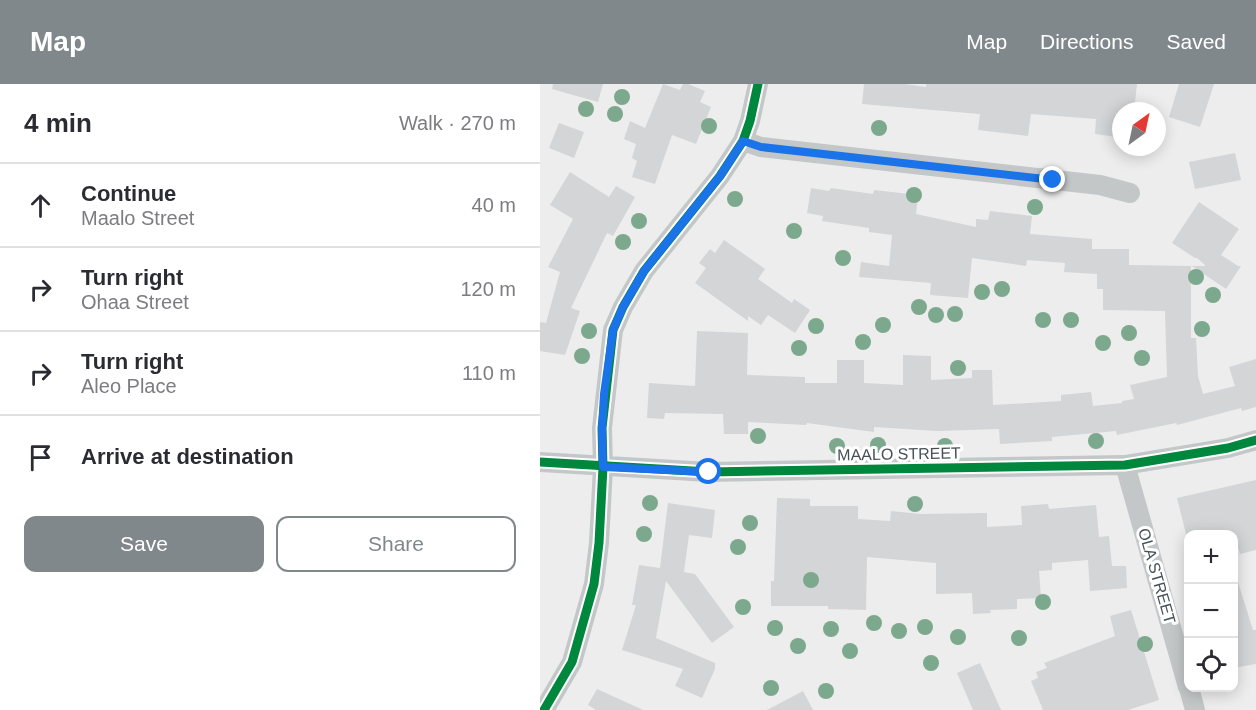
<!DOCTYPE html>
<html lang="en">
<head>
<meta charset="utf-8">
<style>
	body { margin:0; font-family:Helvetica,sans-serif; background:#f7f7f7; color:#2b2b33 }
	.controls { position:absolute; right:18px; bottom:18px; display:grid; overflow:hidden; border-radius:12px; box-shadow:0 3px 15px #0003 }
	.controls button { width:54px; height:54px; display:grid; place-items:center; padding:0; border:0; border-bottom:2px solid #e1e1e2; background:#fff; color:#2b2b33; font:30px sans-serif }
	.compass { position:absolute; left:572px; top:18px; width:54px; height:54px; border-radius:50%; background:#fff; box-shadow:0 3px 15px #0003; rotate:33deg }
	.stop { position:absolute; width:18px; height:18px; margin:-14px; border:4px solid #1a73e8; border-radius:50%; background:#fff }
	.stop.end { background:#1a73e8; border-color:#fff; box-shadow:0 2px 6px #0008 }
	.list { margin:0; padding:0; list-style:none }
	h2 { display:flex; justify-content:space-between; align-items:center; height:78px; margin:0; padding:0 24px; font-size:26px }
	h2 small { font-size:20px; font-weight:400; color:#7c7c81 }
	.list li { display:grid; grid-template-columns:39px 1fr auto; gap:18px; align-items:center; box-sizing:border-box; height:84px; padding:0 24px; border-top:2px solid #e1e1e2 }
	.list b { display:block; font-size:22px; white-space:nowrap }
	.list p { margin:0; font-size:20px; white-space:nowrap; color:#7c7c81 }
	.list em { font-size:20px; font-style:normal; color:#7c7c81 }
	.actions { display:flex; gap:12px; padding:18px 24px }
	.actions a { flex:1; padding:14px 0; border:2px solid #80888c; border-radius:12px; text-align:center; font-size:21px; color:#80888c }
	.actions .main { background:#80888c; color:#fff }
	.icon { flex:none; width:33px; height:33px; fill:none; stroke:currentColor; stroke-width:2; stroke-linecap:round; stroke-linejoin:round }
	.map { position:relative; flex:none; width:716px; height:626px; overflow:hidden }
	header { display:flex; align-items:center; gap:36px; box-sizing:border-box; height:84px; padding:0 30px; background:#80888c; color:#fff }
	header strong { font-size:28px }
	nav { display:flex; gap:33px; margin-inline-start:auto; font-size:21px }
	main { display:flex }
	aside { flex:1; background:#fff }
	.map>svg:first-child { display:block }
</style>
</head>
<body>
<header>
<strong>Map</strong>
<nav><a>Map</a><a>Directions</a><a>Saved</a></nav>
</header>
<main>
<aside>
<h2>4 min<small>Walk · 270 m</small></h2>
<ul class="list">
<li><svg class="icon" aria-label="ahead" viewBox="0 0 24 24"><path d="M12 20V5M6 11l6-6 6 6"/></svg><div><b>Continue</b><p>Maalo Street</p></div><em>40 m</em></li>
<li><svg class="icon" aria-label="right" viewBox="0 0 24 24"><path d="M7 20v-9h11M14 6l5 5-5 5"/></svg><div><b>Turn right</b><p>Ohaa Street</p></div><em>120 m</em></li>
<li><svg class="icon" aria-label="right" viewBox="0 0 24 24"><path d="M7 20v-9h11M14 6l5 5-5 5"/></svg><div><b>Turn right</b><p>Aleo Place</p></div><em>110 m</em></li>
<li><svg class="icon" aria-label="arrive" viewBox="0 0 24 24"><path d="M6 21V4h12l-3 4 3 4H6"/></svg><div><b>Arrive at destination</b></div></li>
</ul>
<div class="actions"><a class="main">Save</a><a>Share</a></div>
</aside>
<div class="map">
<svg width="716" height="626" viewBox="0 0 716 626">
	<rect width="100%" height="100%" fill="#ededed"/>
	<!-- building -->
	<path fill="#d3d5d6" d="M 13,0 L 63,0 L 58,18 L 12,5 Z
		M 123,0 L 140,6 L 143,0 L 148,0 L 165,7 L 160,18 L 171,23 L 156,60 L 132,51 L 115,100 L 92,93 L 97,77 L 92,74 L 96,60 L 84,55 L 90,37 L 105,44 Z
		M 324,0 L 364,0 L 386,3 L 386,0 L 597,0 L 594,27 L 581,27 L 581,38 L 579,38 L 577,53 L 555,50 L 556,35 L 491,30 L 488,52 L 438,46 L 440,30 L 322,20 Z
		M 639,0 L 674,0 L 660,43 L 629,33 Z
		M 19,39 L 44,48 L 34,74 L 9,64 Z
		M 695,69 L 701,96 L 655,105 L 649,78 Z
		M 30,88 L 69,113 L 76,102 L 95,113 L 73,152 L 67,149 L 31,224 L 40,227 L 25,271 L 0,267 L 0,238 L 6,239 L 20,188 L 8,183 L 33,135 L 10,121 Z
		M 271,104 L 289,107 L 291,104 L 333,110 L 334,106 L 378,111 L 376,130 L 436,143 L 436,135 L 448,136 L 450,127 L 492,132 L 490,150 L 552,155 L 552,165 L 589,165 L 589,181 L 651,182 L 651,254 L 656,254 L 658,292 L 663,310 L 695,302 L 689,283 L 716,275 L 716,323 L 702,327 L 701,324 L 637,341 L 636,339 L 577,351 L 576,347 L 512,353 L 512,357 L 460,360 L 459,345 L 397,347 L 334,343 L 334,348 L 267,339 L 266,341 L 208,338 L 208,350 L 184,350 L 183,330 L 125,329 L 124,335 L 107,334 L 109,299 L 155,302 L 157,247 L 208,249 L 207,291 L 265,293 L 265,299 L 297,299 L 297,276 L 324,276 L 324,299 L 363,301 L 363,271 L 391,272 L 391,296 L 432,294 L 432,286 L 452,286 L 453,321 L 521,317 L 521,311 L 551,308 L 553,322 L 582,319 L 582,317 L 594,315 L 590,301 L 627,293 L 625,227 L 563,226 L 563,205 L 557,205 L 557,190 L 524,188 L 525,179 L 487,176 L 486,182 L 432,174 L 428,214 L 390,211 L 391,199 L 319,193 L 321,178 L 349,182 L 352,151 L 329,148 L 329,144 L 282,137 L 283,132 L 267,129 Z
		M 659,118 L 699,145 L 681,171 L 698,182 L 701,182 L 686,205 L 652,182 L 666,182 L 657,174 L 655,174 L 632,159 Z
		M 184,156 L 225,185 L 218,195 L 252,219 L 254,215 L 270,226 L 255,249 L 228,231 L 221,241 L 208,232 L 208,237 L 155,199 L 166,184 L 159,179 L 170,165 L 175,169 Z
		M 716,396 L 716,466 L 700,470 L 694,450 L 646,450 L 637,414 Z
		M 237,414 L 270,415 L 270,422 L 318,422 L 318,435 L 350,437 L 351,427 L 381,430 L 447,429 L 447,443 L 482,441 L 481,422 L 508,420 L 509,425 L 556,421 L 559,453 L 569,452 L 572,482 L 586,482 L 587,504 L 550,507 L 548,476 L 512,479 L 512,486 L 499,487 L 501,514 L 477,515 L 477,525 L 450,526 L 451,529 L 433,530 L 432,509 L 396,510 L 396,479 L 327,473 L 326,526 L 288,525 L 288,522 L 231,522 L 231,497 L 234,497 Z
		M 128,419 L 175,426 L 172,454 L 149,451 L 144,488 L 155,490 L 194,543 L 172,559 L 126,497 L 116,554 L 175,579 L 175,585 L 162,614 L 135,602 L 143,585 L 82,566 L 96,521 L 92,521 L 99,481 L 120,484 Z
		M 693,495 L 697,495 L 713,546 L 716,546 L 716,580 L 693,584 Z
		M 591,526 L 619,616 L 588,626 L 503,626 L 491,597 L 498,594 L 496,588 L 507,584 L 504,579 L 575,552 L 570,532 Z
		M 440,579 L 461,626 L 433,626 L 417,589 Z
		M 57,605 L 103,626 L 56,626 L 48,621 Z
		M 263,607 L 273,626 L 227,626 Z"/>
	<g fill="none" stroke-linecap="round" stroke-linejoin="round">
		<!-- minor -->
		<path stroke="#c4c7c8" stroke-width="20" d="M 203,57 L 221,63 L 560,101 L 590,109
			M 0,378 L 169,388 L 585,381 L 688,364 L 716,356
			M 585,381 L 648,603
			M 649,604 L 655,626
			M 4,626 L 32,578 L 54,500 L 59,459 L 63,383 L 62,344 L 73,246 L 83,223 L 104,187 L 180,92 L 203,57 L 210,37 L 218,0"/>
		<!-- cycleway casing -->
		<g stroke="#fff" stroke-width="13">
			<path id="cycleway" d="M 0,378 L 169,388 L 585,381 L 688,364 L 716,356
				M 4,626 L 32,578 L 54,500 L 59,459 L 63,383 L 62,344 L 73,246 L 83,223 L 104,187 L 180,92 L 203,57 L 210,37 L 218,0"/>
		</g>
		<!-- cycleway -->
		<use href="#cycleway" stroke="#00873e" stroke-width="9"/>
	</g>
	<!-- trees -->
	<g fill="#7ca88e">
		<circle cx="82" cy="13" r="8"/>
		<circle cx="46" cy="25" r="8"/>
		<circle cx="75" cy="30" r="8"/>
		<circle cx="169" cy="42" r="8"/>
		<circle cx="339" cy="44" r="8"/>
		<circle cx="374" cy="111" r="8"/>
		<circle cx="195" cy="115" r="8"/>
		<circle cx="495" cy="123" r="8"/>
		<circle cx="99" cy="137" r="8"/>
		<circle cx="254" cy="147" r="8"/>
		<circle cx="83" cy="158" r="8"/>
		<circle cx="303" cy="174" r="8"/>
		<circle cx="656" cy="193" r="8"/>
		<circle cx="462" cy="205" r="8"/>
		<circle cx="442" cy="208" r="8"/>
		<circle cx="673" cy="211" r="8"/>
		<circle cx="379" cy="223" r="8"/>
		<circle cx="415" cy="230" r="8"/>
		<circle cx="396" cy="231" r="8"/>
		<circle cx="503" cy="236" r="8"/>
		<circle cx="531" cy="236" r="8"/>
		<circle cx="343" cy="241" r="8"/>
		<circle cx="276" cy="242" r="8"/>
		<circle cx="662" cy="245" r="8"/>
		<circle cx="49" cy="247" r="8"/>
		<circle cx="589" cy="249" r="8"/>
		<circle cx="323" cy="258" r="8"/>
		<circle cx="563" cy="259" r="8"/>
		<circle cx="259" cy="264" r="8"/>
		<circle cx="42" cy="272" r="8"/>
		<circle cx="602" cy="274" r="8"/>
		<circle cx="418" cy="284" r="8"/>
		<circle cx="218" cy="352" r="8"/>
		<circle cx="556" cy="357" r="8"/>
		<circle cx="338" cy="361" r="8"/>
		<circle cx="297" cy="362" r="8"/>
		<circle cx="405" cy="362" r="8"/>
		<circle cx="110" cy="419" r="8"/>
		<circle cx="375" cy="420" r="8"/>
		<circle cx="210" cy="439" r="8"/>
		<circle cx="104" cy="450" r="8"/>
		<circle cx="198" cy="463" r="8"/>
		<circle cx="271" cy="496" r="8"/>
		<circle cx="503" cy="518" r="8"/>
		<circle cx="203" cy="523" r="8"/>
		<circle cx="334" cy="539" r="8"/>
		<circle cx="385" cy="543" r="8"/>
		<circle cx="235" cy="544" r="8"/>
		<circle cx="291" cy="545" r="8"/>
		<circle cx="359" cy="547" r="8"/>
		<circle cx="418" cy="553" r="8"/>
		<circle cx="479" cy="554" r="8"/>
		<circle cx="605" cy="560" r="8"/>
		<circle cx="258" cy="562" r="8"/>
		<circle cx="310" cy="567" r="8"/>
		<circle cx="391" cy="579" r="8"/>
		<circle cx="231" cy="604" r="8"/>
		<circle cx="286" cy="607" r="8"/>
	</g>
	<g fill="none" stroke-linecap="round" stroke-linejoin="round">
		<!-- route -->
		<path stroke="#1a73e8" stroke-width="8" d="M 169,388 L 63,383 L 62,344 L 64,310 L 73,246 L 83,223 L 104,187 L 180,92 L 203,57 L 221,63 L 513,96"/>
	</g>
	<g text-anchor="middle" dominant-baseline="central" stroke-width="6" stroke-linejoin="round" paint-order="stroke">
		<!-- street labels -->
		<g font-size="16" fill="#465157" stroke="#fff">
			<text transform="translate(359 370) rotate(-1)">MAALO STREET</text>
			<text transform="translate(617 492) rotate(74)">OLA STREET</text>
		</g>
	</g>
</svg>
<div class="controls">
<button>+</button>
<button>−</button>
<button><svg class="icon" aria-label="locate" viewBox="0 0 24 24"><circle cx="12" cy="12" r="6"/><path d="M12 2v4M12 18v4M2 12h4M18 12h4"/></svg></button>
</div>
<svg class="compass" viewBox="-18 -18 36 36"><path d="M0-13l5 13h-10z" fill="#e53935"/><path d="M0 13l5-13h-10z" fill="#7c7c81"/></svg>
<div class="stop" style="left:169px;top:388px"></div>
<div class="stop end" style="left:513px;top:96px"></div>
</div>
</main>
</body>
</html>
